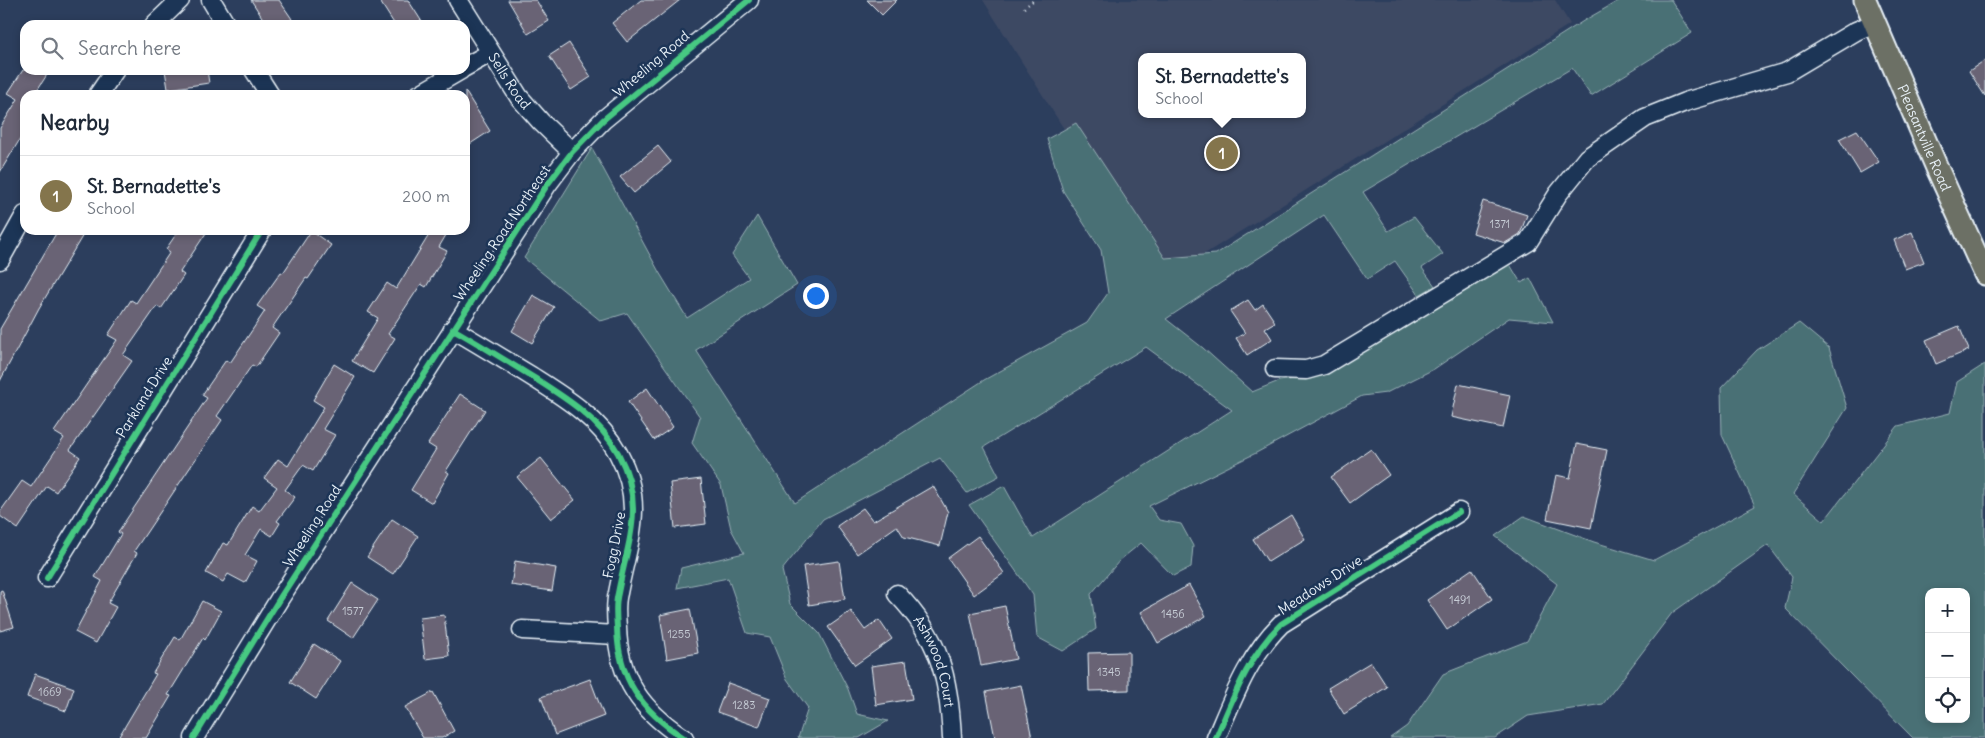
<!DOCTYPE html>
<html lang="en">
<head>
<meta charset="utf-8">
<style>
	body { margin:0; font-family:Delius,sans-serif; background:#f6f6f7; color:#1f2937 }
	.controls { position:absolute; right:15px; bottom:15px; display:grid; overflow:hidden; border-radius:10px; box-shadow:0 2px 8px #0003 }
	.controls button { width:45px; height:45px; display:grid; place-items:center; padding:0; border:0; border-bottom:1px solid #e0e1e3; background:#fff; color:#1f2937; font:25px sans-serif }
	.you { position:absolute; left:815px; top:295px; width:18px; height:18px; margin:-12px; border:4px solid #fff; border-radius:50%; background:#1a73e8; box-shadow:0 0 0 8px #1a73e833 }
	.badge { display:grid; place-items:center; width:32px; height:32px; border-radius:50%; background:#84754c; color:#fff; font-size:16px; font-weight:700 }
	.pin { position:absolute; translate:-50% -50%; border:2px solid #fff; box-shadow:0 1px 5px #0006 }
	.popup { position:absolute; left:1138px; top:53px; width:168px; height:65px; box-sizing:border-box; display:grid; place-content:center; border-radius:10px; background:#fff; filter:drop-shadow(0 1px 4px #0005); font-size:16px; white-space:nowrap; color:#747a83 }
	.popup b { font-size:19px; color:#1f2937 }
	.popup::after { content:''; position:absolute; left:50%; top:100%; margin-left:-10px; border:10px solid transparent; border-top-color:#fff }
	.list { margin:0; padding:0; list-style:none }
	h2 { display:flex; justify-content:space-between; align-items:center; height:65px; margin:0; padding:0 20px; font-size:21px }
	h2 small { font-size:16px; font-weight:400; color:#747a83 }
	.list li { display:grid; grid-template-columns:32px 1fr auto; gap:15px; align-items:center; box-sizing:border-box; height:80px; padding:0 20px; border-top:1px solid #e0e1e3 }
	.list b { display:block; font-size:19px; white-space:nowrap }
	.list p { margin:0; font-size:16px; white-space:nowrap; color:#747a83 }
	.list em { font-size:16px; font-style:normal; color:#747a83 }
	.icon { flex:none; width:28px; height:28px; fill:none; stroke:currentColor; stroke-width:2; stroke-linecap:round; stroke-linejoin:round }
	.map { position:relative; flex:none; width:1985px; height:738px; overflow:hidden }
	.search { position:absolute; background:#fff; box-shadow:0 2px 8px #0003; left:20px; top:20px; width:450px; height:55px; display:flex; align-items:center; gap:12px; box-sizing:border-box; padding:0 18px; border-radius:15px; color:#747a83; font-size:19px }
	.panel { position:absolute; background:#fff; box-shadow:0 2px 8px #0003; left:20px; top:90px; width:450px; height:145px; border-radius:15px }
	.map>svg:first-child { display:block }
</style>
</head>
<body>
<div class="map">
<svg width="1985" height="738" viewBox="0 0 1985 738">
	<rect width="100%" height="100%" fill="#2c3e5d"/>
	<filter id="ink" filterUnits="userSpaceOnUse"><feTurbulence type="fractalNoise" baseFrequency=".02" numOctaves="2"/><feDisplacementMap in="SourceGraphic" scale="10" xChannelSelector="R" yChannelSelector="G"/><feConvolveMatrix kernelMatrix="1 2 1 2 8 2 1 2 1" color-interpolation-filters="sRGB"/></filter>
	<g filter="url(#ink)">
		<!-- built -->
		<path fill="#3e4964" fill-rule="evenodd" d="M 983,0 L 1555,0 L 1570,24 L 1160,282 ZM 1142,57 L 1302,57 L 1302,114 L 1142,114 Z"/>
		<!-- green -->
		<path fill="#487074" stroke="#98b0b6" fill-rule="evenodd" d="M 1620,0 L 1671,0 L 1692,33 L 1591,96 L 1572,68 L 1363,192 L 1388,231 L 1414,217 L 1443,254 L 1422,268 L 1435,286 L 1419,295 L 1395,261 L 1367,279 L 1324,215 L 1166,319 L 1203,348 L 1252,392 L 1279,381 L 1322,376 L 1509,263 L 1521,283 L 1530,278 L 1553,322 L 1509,318 L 1434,369 L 1386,393 L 1362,396 L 1256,453 L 1149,506 L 1159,520 L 1181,524 L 1193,546 L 1191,567 L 1173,576 L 1141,543 L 1120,560 L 1091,594 L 1096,629 L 1063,651 L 1037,637 L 1033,595 L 969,505 L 1004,486 L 1033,538 L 1232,410 L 1146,347 L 984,447 L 999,476 L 967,493 L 940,458 L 823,519 L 782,570 L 790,604 L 819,633 L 848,689 L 857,714 L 888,721 L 859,738 L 798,738 L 808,708 L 787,679 L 770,637 L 747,633 L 728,578 L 677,588 L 681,568 L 744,553 L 731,529 L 721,485 L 692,443 L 700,417 L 627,313 L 601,321 L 524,258 L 592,148 L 659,272 L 687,318 L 749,278 L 732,255 L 757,216 L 797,285 L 696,350 L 795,503 L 984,380 L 1087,323 L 1108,293 L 1101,250 L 1063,191 L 1047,139 L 1076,123 L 1165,258 L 1216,254 L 1585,20 Z
			M 1799,323 L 1829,348 L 1847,408 L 1793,494 L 1824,521 L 1898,426 L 1950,413 L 1957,382 L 1985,364 L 1985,738 L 1913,738 L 1785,608 L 1792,577 L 1768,545 L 1672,613 L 1603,704 L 1528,716 L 1495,738 L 1390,738 L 1407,726 L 1443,674 L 1527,641 L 1557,584 L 1495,536 L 1524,516 L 1594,542 L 1654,560 L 1755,506 L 1722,435 L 1721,388 L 1757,350 ZM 1929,592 L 1966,592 L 1966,719 L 1929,719 Z"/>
		<!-- building -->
		<path fill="#696475" stroke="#e8f1f8" d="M 251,0 L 279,0 L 292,19 L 282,25 L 267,25 Z
			M 379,0 L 408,0 L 424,25 L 395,25 Z
			M 508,0 L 536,0 L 549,21 L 528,34 Z
			M 641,0 L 680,0 L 627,42 L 612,23 Z
			M 867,0 L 897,0 L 882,15 Z
			M 569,43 L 591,77 L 571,90 L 549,56 Z
			M 1985,60 L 1985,96 L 1969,71 Z
			M 23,70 L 50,70 L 34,95 L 25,95 L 25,131 L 0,172 L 0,128 L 18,99 L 8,93 Z
			M 165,70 L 207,70 L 209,83 L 168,89 Z
			M 465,91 L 490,131 L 470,144 L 465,136 Z
			M 1857,130 L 1879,162 L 1860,173 L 1839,139 Z
			M 658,146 L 671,162 L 634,193 L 620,177 Z
			M 1483,201 L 1527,215 L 1520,234 L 1505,243 L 1473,233 Z
			M 58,230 L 86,230 L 39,308 L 0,381 L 0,329 Z
			M 179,230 L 208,230 L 180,272 L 184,275 L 161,309 L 157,306 L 123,355 L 132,361 L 70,450 L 80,457 L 56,492 L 47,486 L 18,529 L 0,516 L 0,512 L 22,481 L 31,487 L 64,438 L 54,432 L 117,340 L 108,335 L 131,300 L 136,303 L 170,252 L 166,249 Z
			M 432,230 L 449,230 L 439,247 L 447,251 L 426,287 L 421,284 L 388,334 L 395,338 L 373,373 L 352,361 L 378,318 L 368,312 L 387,283 L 396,289 Z
			M 311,231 L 331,245 L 308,279 L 306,278 L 272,328 L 279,333 L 256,367 L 252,365 L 217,416 L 222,420 L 134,551 L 137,553 L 108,603 L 116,607 L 96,643 L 75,632 L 102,581 L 95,577 L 121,534 L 118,532 L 207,398 L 202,395 L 226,360 L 230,363 L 265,311 L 257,306 L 281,272 L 283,273 Z
			M 1912,232 L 1924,262 L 1905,269 L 1894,240 Z
			M 533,295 L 554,307 L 532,343 L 512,331 Z
			M 1248,300 L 1255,310 L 1263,304 L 1275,322 L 1265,328 L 1272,339 L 1247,355 L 1236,338 L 1245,333 L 1230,311 Z
			M 1959,326 L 1969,350 L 1936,364 L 1926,340 Z
			M 334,364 L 355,377 L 323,429 L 335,435 L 313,471 L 303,465 L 285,490 L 295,497 L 277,521 L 280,523 L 272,536 L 261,529 L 245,555 L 257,561 L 245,583 L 228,574 L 223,582 L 206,573 L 223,543 L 228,545 L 252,506 L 259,511 L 277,487 L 264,478 L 278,459 L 288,466 L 324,407 L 313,400 Z
			M 1458,384 L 1510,395 L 1503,428 L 1451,417 Z
			M 647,388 L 673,427 L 654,440 L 628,402 Z
			M 460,394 L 485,410 L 446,471 L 449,473 L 432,503 L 411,490 L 436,449 L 428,444 Z
			M 1577,444 L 1607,450 L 1591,528 L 1547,519 L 1556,475 L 1570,478 Z
			M 1371,449 L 1389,475 L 1350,503 L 1331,477 Z
			M 541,458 L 575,500 L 551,519 L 517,477 Z
			M 701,479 L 706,524 L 675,528 L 670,483 Z
			M 933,486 L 948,512 L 940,546 L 904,537 L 897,526 L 857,554 L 837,526 L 863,508 L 873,521 Z
			M 1291,515 L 1305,539 L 1268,562 L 1253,539 Z
			M 392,519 L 418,536 L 393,574 L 367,557 Z
			M 978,536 L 1004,573 L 974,595 L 948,558 Z
			M 515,561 L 556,568 L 552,591 L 511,585 Z
			M 839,561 L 845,599 L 809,605 L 803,566 Z
			M 1472,569 L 1492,599 L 1447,630 L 1427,600 Z
			M 352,583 L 378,600 L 353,638 L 328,621 Z
			M 1189,585 L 1206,616 L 1158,643 L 1141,612 Z
			M 2,590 L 14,627 L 0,631 L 0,591 Z
			M 202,601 L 221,611 L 205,640 L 203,638 L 168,695 L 171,696 L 146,738 L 118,738 L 156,674 L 153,673 L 175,637 L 180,640 Z
			M 1005,606 L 1016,659 L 981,666 L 970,613 Z
			M 690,609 L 698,653 L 667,659 L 660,615 Z
			M 851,611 L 865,630 L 879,620 L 892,639 L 855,665 L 828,627 Z
			M 444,615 L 449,656 L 425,659 L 420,618 Z
			M 314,644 L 340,661 L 316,699 L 290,682 Z
			M 1129,652 L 1129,690 L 1089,691 L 1088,653 Z
			M 906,661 L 912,699 L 876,705 L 871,666 Z
			M 1371,662 L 1387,687 L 1344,714 L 1328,688 Z
			M 35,674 L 74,688 L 66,711 L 27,697 Z
			M 590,679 L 604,716 L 555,735 L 541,697 Z
			M 728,683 L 770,698 L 759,727 L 717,712 Z
			M 1021,685 L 1032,738 L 995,738 L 986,692 Z
			M 433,692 L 454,731 L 442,738 L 423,738 L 405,707 Z"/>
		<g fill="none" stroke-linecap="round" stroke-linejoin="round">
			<!-- minor casing -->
			<g stroke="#e8f1f8" stroke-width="21">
				<g id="minor">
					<path d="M 211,0 L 226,25"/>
					<path id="s1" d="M 458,0 L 519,97 L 541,122 L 572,152"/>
					<path d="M 154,25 L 180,0"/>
					<path d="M 465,67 L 490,53"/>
					<path d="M 254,70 L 270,95"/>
					<path d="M 98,95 L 115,70"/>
					<path d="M 418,95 L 461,70"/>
					<path d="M 0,260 L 25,215"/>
					<path d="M 453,329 C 479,344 505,360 531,376 C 564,397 599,418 618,453 C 646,505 628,540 618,593 C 615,604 616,616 617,627 C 618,679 642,711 684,738"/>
					<path d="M 1275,369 L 1306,370 L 1324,365 L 1528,242 L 1558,194 L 1587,158 L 1645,118 L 1685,102 L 1787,72 L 1856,31 L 1875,23"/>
					<path d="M 47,578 L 262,230"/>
					<path id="s2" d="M 897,594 C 940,638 949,678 952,738"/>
					<path d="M 522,630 L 617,635"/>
					<path d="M 194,738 L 280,598 L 547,185 L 572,152 L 603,120 L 749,0"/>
					<path d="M 1216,738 C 1234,696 1248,657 1281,624 L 1459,512"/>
				</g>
			</g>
			<!-- major casing -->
			<g stroke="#e8f1f8" stroke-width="25">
				<g id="major">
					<path id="s3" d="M 1865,0 L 1937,168 L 1985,274"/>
				</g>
			</g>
			<!-- path -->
			<path stroke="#e8f1f8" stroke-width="2.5" stroke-dasharray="1 4" stroke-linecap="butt" d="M 1024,8 L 1034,0"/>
			<!-- minor -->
			<use href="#minor" stroke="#1d3557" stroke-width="18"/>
			<!-- major -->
			<use href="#major" stroke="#6c7065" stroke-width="21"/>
			<!-- cycleway casing -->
			<g stroke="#1d3557" stroke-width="9">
				<path id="cycleway" d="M 453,329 C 479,344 505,360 531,376 C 564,397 599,418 618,453 C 646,505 628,540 618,593 C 615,604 616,616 617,627 C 618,679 642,711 684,738
					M 47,578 L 262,230
					M 194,738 L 280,598 L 547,185 L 572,152 L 603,120 L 749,0
					M 1216,738 C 1234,696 1248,657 1281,624 L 1459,512"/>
			</g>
			<!-- cycleway -->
			<use href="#cycleway" stroke="#46c982" stroke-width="6"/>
		</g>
	</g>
	<g text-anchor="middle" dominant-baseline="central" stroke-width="5" stroke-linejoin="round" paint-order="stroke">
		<!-- number labels -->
		<g font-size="11" fill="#c8ced7">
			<text x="1500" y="224">1371</text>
			<text x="1460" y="600">1491</text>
			<text x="353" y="611">1577</text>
			<text x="1173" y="614">1456</text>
			<text x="679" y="634">1255</text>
			<text x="1109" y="672">1345</text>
			<text x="50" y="692">1669</text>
			<text x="744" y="705">1283</text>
		</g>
		<!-- street labels -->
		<g font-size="14" fill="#e8f1f8" stroke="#1d3557">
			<text transform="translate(651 64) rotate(-40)">Wheeling Road</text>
			<text stroke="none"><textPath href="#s1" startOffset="96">Sells Road</textPath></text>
			<text stroke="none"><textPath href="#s3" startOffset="150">Pleasantville Road</textPath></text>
			<text transform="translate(502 233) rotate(-56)">Wheeling Road Northeast</text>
			<text transform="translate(144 397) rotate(-58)">Parkland Drive</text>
			<text transform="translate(312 526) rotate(-57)">Wheeling Road</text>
			<text transform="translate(614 545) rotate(-79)">Fogg Drive</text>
			<text transform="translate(1320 585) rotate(-33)">Meadows Drive</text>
			<text stroke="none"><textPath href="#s2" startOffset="79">Ashwood Court</textPath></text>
		</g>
	</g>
</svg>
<div class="controls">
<button>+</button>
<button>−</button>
<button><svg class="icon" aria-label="locate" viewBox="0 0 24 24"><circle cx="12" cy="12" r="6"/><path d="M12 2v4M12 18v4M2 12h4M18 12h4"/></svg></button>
</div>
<div class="you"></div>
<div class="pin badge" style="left:1222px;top:153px">1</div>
<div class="popup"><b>St. Bernadette's</b>School</div>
<div class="search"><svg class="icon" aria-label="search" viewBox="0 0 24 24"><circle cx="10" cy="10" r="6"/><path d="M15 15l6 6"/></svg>Search here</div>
<section class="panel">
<h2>Nearby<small></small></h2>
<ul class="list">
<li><span class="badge">1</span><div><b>St. Bernadette's</b><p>School</p></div><em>200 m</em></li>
</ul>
</section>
</div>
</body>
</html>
